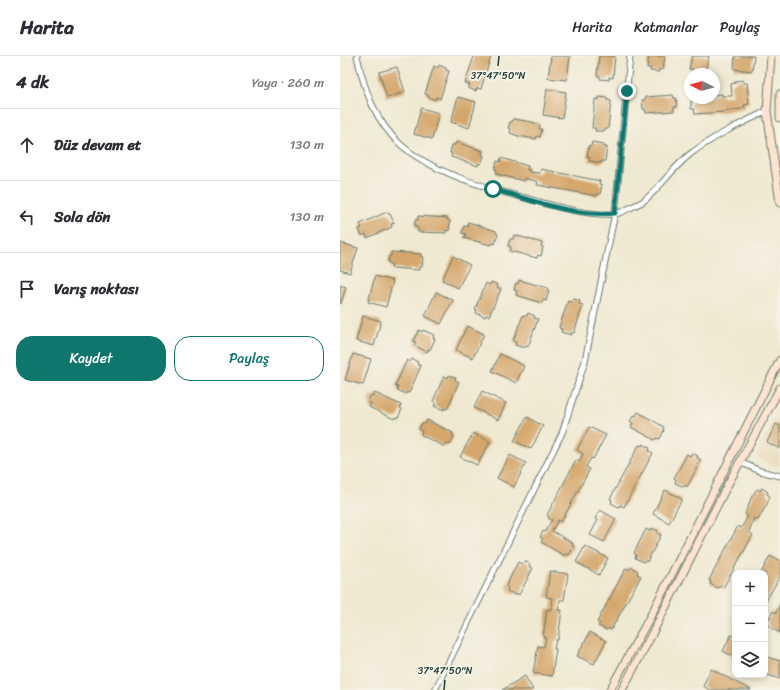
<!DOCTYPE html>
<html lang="tr">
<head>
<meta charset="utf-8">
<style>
	body { margin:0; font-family:Sriracha,sans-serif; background:#f7f7f7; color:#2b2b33 }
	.controls { position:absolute; right:12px; bottom:12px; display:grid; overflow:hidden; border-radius:8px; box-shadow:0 2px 6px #0003 }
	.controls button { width:36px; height:36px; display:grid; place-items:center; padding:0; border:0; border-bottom:1px solid #e1e1e2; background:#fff; color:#2b2b33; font:20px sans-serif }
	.compass { position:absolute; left:344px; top:12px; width:36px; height:36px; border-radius:50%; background:#fff; box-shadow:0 2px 6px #0003; rotate:275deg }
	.stop { position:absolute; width:12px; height:12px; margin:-9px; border:3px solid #0f766e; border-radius:50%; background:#fff }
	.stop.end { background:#0f766e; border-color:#fff; box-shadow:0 1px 4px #0008 }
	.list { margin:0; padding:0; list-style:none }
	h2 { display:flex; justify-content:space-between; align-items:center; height:52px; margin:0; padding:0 16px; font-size:17px }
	h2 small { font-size:13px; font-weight:400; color:#7c7c81 }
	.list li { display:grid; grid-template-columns:26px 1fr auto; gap:12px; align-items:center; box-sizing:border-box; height:72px; padding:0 16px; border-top:1px solid #e1e1e2 }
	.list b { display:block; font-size:15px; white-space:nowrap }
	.list em { font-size:13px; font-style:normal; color:#7c7c81 }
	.actions { display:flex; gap:8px; padding:12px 16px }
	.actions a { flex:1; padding:9px 0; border:1px solid #0f766e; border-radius:16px; text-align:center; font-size:14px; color:#0f766e }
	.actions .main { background:#0f766e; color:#fff }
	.icon { flex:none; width:22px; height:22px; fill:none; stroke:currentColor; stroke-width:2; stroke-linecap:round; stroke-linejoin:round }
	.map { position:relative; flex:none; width:440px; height:634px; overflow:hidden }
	header { display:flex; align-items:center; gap:24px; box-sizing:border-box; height:56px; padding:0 20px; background:#fff; border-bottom:1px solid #e1e1e2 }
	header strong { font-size:19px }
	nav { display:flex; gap:22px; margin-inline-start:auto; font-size:14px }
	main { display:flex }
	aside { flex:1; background:#fff }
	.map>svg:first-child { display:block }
</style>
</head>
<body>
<header>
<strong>Harita</strong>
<nav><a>Harita</a><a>Katmanlar</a><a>Paylaş</a></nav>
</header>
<main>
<aside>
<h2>4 dk<small>Yaya · 260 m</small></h2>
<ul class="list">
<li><svg class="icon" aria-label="ahead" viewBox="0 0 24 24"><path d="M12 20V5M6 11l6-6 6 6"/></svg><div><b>Düz devam et</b></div><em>130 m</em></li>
<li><svg class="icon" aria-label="left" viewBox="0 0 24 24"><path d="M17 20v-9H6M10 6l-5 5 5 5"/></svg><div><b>Sola dön</b></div><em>130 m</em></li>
<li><svg class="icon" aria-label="arrive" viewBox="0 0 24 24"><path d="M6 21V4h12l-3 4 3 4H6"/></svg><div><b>Varış noktası</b></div></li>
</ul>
<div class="actions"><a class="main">Kaydet</a><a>Paylaş</a></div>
</aside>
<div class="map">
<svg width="440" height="634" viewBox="0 0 440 634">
	<rect width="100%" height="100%" fill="#f7f3e8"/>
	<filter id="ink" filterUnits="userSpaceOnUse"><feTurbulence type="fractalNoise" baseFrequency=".025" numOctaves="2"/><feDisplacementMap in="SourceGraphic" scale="8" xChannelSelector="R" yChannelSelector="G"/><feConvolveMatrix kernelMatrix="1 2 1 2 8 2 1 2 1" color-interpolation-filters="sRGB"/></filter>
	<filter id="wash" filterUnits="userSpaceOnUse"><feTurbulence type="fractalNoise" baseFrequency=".012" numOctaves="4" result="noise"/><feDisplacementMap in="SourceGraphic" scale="16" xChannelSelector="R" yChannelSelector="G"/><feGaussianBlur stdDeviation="0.9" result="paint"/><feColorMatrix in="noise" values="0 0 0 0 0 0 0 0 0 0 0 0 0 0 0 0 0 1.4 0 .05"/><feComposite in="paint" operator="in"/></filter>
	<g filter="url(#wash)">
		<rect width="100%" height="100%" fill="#efe9d1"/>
		<!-- built -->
		<path fill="#e9d9ba" d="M 434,363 L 440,367 L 440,411 L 425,406 L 419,403 L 417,399 L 417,396 Z"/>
		<g id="blocks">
			<!-- building -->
			<path fill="#d5a76d" d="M 134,0 L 151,0 L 141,33 L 137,32 L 136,35 L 128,32 L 130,29 L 125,27 Z
				M 211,0 L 230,0 L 227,24 L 208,22 Z
				M 259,0 L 275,0 L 273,22 L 269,21 L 269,24 L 260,23 L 260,20 L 257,20 Z
				M 309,0 L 325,0 L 323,14 L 319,13 L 319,16 L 310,15 L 311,12 L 307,12 Z
				M 352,0 L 369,0 L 365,16 L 361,15 L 360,18 L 352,16 L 353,13 L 349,13 Z
				M 395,0 L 414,0 L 412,15 L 394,13 Z
				M 99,9 L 106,12 L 106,14 L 109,15 L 100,43 L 96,41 L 96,44 L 88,41 L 88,39 L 85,38 L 94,10 L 98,12 Z
				M 57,11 L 65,36 L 47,42 L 39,16 Z
				M 403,24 L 403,27 L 407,27 L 409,48 L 404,49 L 405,52 L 384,56 L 355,58 L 354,53 L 351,53 L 351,45 L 354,45 L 353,42 L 374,42 L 374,39 L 382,38 L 382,40 L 392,40 L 391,28 L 395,27 L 395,25 Z
				M 207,33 L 226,36 L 222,62 L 203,59 Z
				M 333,39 L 334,42 L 336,42 L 337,51 L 334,51 L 334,55 L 306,57 L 305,53 L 303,53 L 302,44 L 305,44 L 305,41 Z
				M 118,41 L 136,46 L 129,72 L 111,66 Z
				M 259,41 L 267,42 L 267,44 L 271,45 L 268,73 L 264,73 L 264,75 L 255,75 L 256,72 L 252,72 L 255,43 L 259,44 Z
				M 81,52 L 99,57 L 92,83 L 74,78 Z
				M 173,63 L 192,66 L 200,69 L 199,73 L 202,73 L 200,81 L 197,80 L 196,83 L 178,80 L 170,77 L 171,73 L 168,72 L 170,66 L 172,66 Z
				M 116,86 L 143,95 L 142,99 L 144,100 L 141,108 L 139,107 L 138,110 L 111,101 L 112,97 L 110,97 L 112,89 L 115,89 Z
				M 252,86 L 264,88 L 264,91 L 267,91 L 265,105 L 262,105 L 261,107 L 249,105 L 250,101 L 247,101 L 249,89 L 251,90 Z
				M 161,102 L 188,110 L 187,114 L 190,114 L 189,116 L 200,117 L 201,113 L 260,125 L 259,128 L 262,129 L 260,138 L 258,138 L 257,140 L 197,129 L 198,126 L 195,125 L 185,122 L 184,125 L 156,118 L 157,114 L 155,113 L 157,105 L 160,106 Z
				M 47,156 L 48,158 L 50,158 L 54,167 L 51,168 L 52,171 L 27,182 L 26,178 L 22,180 L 19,173 L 22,172 L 20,168 Z
				M 78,160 L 108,162 L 107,164 L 110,165 L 109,175 L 106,174 L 106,177 L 78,176 L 78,172 L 75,171 L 75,164 L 78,164 Z
				M 128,166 L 156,175 L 156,177 L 158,178 L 155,188 L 152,187 L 151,189 L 124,182 L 126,178 L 122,177 L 124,170 L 127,171 Z
				M 174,179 L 202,187 L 201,190 L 203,191 L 201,200 L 198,199 L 197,202 L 170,195 L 171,191 L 168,190 L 170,183 L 173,183 Z
				M 0,187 L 18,192 L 10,217 L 0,214 Z
				M 51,196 L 81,198 L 81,201 L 83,201 L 82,211 L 79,211 L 79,214 L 51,212 L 52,208 L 48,207 L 49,200 L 51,200 Z
				M 113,200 L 130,209 L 118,232 L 102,224 Z
				M 35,220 L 53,225 L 46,251 L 28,246 Z
				M 179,224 L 208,232 L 207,235 L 209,235 L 206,245 L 203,244 L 202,247 L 176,239 L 177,235 L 174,234 L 176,227 L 178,228 Z
				M 151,226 L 158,229 L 157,231 L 161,233 L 149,260 L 146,259 L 145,261 L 136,257 L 137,254 L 135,253 L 146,227 L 150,229 Z
				M 0,229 L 6,231 L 1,248 L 0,247 Z
				M 96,236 L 113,244 L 101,268 L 85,260 Z
				M 233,243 L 240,245 L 239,248 L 243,249 L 234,277 L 231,277 L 231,279 L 221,276 L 222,273 L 219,272 L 228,245 L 232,246 Z
				M 188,257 L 195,260 L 194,262 L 198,263 L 188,291 L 185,290 L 184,292 L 175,289 L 176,286 L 173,285 L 183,259 L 187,260 Z
				M 23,260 L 41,265 L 34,290 L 16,285 Z
				M 127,270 L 144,278 L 133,302 L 116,294 Z
				M 79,274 L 82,276 L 83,274 L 94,279 L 93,282 L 95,283 L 90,294 L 88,293 L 87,296 L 74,289 L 76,286 L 73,285 Z
				M 13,298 L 31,303 L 23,329 L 5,324 Z
				M 160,298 L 184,310 L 176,327 L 152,315 Z
				M 72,303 L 78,306 L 77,308 L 81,310 L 69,337 L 67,336 L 66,338 L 57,334 L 58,331 L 55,330 L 67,304 L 70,306 Z
				M 109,319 L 116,322 L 115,324 L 119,326 L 107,353 L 104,352 L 104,354 L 94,350 L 96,347 L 93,345 L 104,320 L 108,322 Z
				M 142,335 L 166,347 L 158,364 L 134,352 Z
				M 35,337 L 61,349 L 60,352 L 62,353 L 58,362 L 55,361 L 54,363 L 29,351 L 31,347 L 28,346 L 31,339 L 33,340 Z
				M 298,356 L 324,371 L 323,373 L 324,374 L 320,383 L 317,382 L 315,384 L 291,371 L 293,367 L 290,365 L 294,359 L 296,360 Z
				M 187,361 L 203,370 L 191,393 L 174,385 Z
				M 87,364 L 113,377 L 112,379 L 114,380 L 110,389 L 107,388 L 105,391 L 81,379 L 82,375 L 79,373 L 82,367 L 85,368 Z
				M 436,368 L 440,370 L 440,393 L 427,386 Z
				M 249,371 L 266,379 L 253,403 L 251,402 L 246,411 L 250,413 L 221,466 L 218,464 L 212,475 L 233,487 L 232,489 L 234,490 L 229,499 L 226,498 L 225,500 L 201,486 L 203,483 L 200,481 L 203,475 L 205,476 L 212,464 L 208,462 L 209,460 L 207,459 L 236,404 L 239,406 L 243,398 L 237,394 Z
				M 133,377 L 150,386 L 137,409 L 120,401 Z
				M 303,388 L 310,392 L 309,395 L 313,397 L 284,451 L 280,449 L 279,451 L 271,447 L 272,444 L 270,443 L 299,389 L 302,390 Z
				M 352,397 L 358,400 L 357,402 L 361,404 L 347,431 L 345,429 L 344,431 L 335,427 L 336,424 L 334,422 L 347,398 L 350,400 Z
				M 170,399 L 186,407 L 174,431 L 157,422 Z
				M 422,432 L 428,436 L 427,438 L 430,440 L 427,448 L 418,464 L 414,462 L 409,476 L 413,479 L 383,532 L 380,530 L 378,532 L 370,528 L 371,525 L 369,524 L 398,470 L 401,472 L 403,469 L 408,460 L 405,458 L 412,440 L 417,433 L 420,435 Z
				M 325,434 L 342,443 L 329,467 L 313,458 Z
				M 260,454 L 276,463 L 264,486 L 250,479 L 258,464 L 255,463 Z
				M 312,472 L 318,475 L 317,477 L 321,479 L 307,506 L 305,504 L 304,506 L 295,502 L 296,499 L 294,497 L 306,473 L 310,475 Z
				M 245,490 L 268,502 L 259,519 L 236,506 Z
				M 430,500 L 440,505 L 440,520 L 425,547 L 425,517 L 421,517 Z
				M 184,505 L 190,508 L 189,510 L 193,512 L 179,539 L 177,537 L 176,539 L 167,535 L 168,532 L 166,530 L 178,506 L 182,508 Z
				M 291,511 L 298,515 L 297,518 L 301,520 L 271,574 L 268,572 L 267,574 L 258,570 L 260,568 L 257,566 L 286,512 L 289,514 Z
				M 210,515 L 228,518 L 224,544 L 220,544 L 218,554 L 222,554 L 218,584 L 216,584 L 214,593 L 216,593 L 212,620 L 193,617 L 198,590 L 204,591 L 206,581 L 203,581 L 207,553 L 211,554 L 212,542 L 206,541 Z
				M 440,548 L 440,577 L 428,570 L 429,567 L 427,566 L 433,555 L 436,557 Z
				M 250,576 L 266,585 L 254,608 L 237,600 Z
				M 391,579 L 395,580 L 395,602 L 383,595 Z
				M 427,601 L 440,605 L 440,623 L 428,619 L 425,615 L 425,604 Z
				M 371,613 L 411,634 L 370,634 L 363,630 Z
				M 185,620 L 193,634 L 162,634 Z"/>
		</g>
	</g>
	<g filter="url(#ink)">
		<use href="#blocks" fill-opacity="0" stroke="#68796b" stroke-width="1"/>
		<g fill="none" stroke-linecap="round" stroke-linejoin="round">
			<!-- street casing -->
			<g stroke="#68796b" stroke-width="7">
				<path id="street" d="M 17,0 C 24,33 35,65 60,88 C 94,119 153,133 196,145 C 218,151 257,162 279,157 C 283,156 287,153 290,152 C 295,149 302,147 306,143 C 322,129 337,107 353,96 C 376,79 402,67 427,55
					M 400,406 L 420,415 L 440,420
					M 95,634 L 222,377 L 245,305 L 275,157 L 290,0"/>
			</g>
			<!-- secondary casing -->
			<g stroke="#68796b" stroke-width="9">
				<path id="secondary" d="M 431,0 L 427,55 L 440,147
					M 440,38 L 440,62
					M 270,634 L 311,559 L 440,304
					M 282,634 L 312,578 L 387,430 L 440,332"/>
			</g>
			<!-- street -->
			<use href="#street" stroke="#fff" stroke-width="5"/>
			<!-- secondary -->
			<use href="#secondary" stroke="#fde4d1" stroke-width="7"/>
		</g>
	</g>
	<g fill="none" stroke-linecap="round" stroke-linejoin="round" filter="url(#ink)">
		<!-- route -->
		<path stroke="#0f766e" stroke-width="5" d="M 153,133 C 191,144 235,161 275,157 L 287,35"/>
	</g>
	<!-- ticks -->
	<path fill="none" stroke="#1f3d34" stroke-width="1.5" d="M 158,10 L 159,0M 104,634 L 105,624"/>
	<g font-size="10" text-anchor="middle" fill="#1f3d34" stroke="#f7f3e8" stroke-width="4" stroke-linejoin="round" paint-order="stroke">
		<text x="158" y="23">37°47'50"N</text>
		<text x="105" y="618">37°47'50"N</text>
	</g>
</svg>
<div class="controls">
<button>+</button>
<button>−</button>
<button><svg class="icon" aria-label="layers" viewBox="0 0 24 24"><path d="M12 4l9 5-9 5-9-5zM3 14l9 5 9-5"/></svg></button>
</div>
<svg class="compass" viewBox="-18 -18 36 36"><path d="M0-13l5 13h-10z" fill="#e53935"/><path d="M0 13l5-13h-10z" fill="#7c7c81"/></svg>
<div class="stop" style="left:153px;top:133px"></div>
<div class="stop end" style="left:287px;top:35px"></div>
</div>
</main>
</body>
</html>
